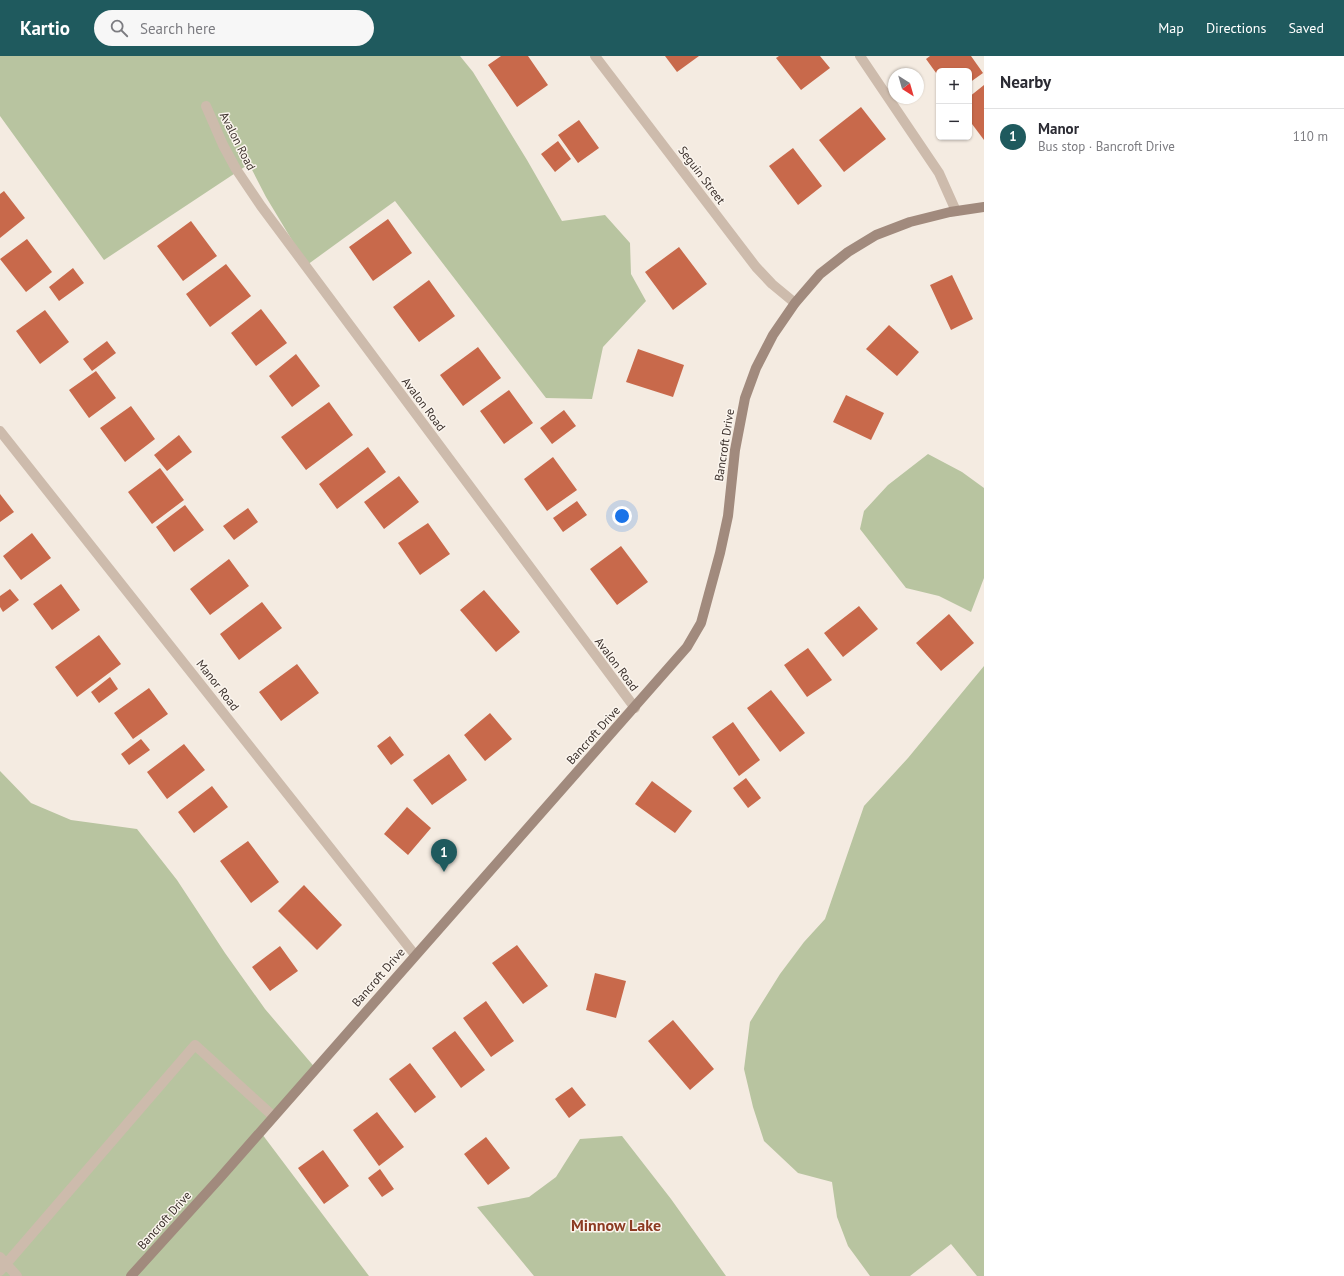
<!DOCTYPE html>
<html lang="en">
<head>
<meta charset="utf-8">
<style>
	body { margin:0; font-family:"PT Sans",sans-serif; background:#f7f7f7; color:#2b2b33 }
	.controls { position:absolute; right:12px; top:12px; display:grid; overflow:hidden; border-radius:6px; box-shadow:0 1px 3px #0004 }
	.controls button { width:36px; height:36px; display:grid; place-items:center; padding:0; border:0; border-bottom:1px solid #e1e1e2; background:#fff; color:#2b2b33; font:20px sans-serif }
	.compass { position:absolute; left:888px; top:12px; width:36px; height:36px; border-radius:50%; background:#fff; box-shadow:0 1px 3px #0004; rotate:143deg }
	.you { position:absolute; left:622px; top:460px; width:14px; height:14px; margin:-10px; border:3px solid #fff; border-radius:50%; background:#1a73e8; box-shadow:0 0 0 6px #1a73e833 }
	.badge { display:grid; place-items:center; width:26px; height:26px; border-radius:50%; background:#1f5a5e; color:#fff; font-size:13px; font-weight:700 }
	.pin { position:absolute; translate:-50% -33px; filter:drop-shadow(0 1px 2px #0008) }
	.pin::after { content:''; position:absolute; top:21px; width:14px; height:12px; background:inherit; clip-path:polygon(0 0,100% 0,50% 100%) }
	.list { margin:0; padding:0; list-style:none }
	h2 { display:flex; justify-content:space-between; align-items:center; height:52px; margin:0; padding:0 16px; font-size:17px }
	h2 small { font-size:13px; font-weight:400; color:#7c7c81 }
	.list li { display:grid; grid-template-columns:26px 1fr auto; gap:12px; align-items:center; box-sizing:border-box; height:56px; padding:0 16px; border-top:1px solid #e1e1e2 }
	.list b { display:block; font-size:15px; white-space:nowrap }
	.list p { margin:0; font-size:13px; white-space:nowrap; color:#7c7c81 }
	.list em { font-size:13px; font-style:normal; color:#7c7c81 }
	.icon { flex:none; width:22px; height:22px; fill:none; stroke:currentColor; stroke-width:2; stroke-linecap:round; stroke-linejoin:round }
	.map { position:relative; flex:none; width:984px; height:1220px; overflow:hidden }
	header { display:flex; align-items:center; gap:24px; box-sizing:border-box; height:56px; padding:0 20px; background:#1f5a5e; color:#fff }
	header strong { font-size:19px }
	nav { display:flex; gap:22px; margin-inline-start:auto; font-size:14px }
	.search { width:280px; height:36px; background:#f7f7f7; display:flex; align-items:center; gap:10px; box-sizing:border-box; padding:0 14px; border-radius:22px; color:#7c7c81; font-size:15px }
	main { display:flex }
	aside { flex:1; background:#fff }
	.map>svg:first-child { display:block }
</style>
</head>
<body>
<header>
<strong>Kartio</strong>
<div class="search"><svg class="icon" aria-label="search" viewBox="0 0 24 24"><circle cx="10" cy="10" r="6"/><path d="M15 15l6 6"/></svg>Search here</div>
<nav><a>Map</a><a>Directions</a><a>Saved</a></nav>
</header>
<main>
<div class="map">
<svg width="984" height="1220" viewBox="0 0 984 1220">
	<rect width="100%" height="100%" fill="#f4ebe1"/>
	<!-- green -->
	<path fill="#b8c4a0" d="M 0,0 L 460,0 L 473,16 L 527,104 L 562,165 L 605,159 L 630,187 L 631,218 L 646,245 L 603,291 L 592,343 L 546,342 L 395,145 L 307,209 L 266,141 L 249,108 L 104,204 L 0,60 Z
		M 928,398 L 962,416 L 984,432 L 984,522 L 971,556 L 939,540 L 906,532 L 860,473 L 864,455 L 888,429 Z
		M 984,610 L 984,1220 L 977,1220 L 951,1188 L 910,1220 L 870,1220 L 848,1190 L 837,1161 L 832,1126 L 798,1117 L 764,1085 L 753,1051 L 744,1013 L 750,966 L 780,918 L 804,886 L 825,863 L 864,750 L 908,702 Z
		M 0,715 L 31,747 L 71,764 L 137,773 L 177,824 L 225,897 L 265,953 L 317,1014 L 262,1078 L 369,1220 L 0,1220 Z
		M 622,1080 L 671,1143 L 726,1220 L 534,1220 L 477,1151 L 529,1141 L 556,1121 L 580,1083 Z"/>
	<!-- building -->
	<path fill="#c8694b" d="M 501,0 L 528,0 L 548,29 L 517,51 L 488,9 Z
		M 665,0 L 699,0 L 677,16 Z
		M 779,0 L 820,0 L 830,12 L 801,34 L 776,2 Z
		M 930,0 L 971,0 L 983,17 L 969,27 L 969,15 L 939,15 L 939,21 L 926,3 Z
		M 984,29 L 984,84 L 969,64 L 969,41 Z
		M 861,51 L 886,83 L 844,116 L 819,84 Z
		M 579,64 L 599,92 L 578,107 L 558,79 Z
		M 558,85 L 571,103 L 555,116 L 541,98 Z
		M 793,92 L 822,130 L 798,149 L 769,110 Z
		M 4,135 L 25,162 L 0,182 L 0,138 Z
		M 388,163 L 412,197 L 373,225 L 349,191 Z
		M 191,165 L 217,200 L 183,225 L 157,190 Z
		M 27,183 L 52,216 L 26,236 L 0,203 Z
		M 679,191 L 707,228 L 673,254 L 645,216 Z
		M 226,208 L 251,240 L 210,271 L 186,238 Z
		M 73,212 L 84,227 L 59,245 L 49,231 Z
		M 952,219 L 973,263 L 951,274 L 930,229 Z
		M 429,224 L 455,260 L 419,286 L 393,251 Z
		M 261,253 L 287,287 L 256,310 L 231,277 Z
		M 45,254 L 69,286 L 40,308 L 16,275 Z
		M 889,269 L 919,296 L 897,320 L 866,293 Z
		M 107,285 L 116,297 L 92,315 L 83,303 Z
		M 478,291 L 501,322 L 463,350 L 440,319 Z
		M 638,293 L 684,309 L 673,341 L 626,326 Z
		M 296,298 L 320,330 L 292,351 L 269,320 Z
		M 96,315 L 116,342 L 89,362 L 69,334 Z
		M 509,334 L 533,367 L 504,388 L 480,355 Z
		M 846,339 L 884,357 L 871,384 L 833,366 Z
		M 329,346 L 353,379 L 306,414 L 281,381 Z
		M 131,350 L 155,383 L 125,406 L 100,372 Z
		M 564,354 L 576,370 L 552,388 L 540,372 Z
		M 179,379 L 192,396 L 167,415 L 154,399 Z
		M 368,391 L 386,416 L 337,453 L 319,428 Z
		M 553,401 L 577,434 L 547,455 L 524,423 Z
		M 160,412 L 184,444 L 152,468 L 128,436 Z
		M 399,420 L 419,446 L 384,473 L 364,446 Z
		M 0,438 L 14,456 L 0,466 Z
		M 577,445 L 587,459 L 563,476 L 553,462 Z
		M 185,449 L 204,474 L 174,496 L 156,471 Z
		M 248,452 L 258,466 L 234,484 L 223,470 Z
		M 428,467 L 450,498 L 420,519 L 398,487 Z
		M 32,477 L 51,502 L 21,524 L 3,500 Z
		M 621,490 L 648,526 L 617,549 L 590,513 Z
		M 229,503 L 249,530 L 210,559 L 190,533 Z
		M 61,528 L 80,554 L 52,574 L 33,548 Z
		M 10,533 L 19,544 L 3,556 L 0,551 L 0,540 Z
		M 484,534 L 520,576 L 496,596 L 460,554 Z
		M 262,546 L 282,572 L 239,604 L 220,578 Z
		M 859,550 L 878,573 L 843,601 L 824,577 Z
		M 949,558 L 974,587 L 941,615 L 916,587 Z
		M 99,579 L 121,608 L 77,641 L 55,611 Z
		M 808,592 L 832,624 L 807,641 L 784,609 Z
		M 297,608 L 319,637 L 281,665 L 259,636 Z
		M 110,621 L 118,633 L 99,647 L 91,636 Z
		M 149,632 L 168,658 L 133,683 L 114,657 Z
		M 771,634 L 805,677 L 780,696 L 747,652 Z
		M 490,657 L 512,683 L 485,705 L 464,679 Z
		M 733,666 L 760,704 L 739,720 L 712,681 Z
		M 390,680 L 404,699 L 391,709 L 377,690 Z
		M 141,683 L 150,694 L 129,709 L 121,698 Z
		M 184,688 L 205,714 L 167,743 L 147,716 Z
		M 449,698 L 467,724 L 432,749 L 413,724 Z
		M 746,722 L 761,742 L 748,752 L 733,732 Z
		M 652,725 L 692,755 L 675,777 L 635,748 Z
		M 212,730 L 228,751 L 194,777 L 178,756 Z
		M 407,751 L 431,772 L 408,799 L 384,778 Z
		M 248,785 L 279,826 L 251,847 L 220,805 Z
		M 304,829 L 342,869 L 317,894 L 278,855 Z
		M 517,889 L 548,930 L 523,948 L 492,907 Z
		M 280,890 L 298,915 L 270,935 L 252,911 Z
		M 595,917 L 626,925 L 616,962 L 586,954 Z
		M 486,945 L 514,985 L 491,1001 L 463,962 Z
		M 673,964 L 714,1013 L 690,1034 L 648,985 Z
		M 455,975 L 485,1014 L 461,1032 L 432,992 Z
		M 410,1007 L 436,1041 L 415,1057 L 389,1023 Z
		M 572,1031 L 586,1049 L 569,1062 L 555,1043 Z
		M 377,1056 L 404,1091 L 379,1110 L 353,1074 Z
		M 486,1081 L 510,1112 L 488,1129 L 464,1098 Z
		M 323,1094 L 349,1130 L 324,1148 L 298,1112 Z
		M 380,1113 L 394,1133 L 382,1141 L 368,1122 Z"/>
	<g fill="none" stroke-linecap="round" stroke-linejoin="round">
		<!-- lane -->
		<path stroke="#cdbbac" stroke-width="10" d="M 0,1201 L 17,1220
			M 0,1215 L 195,989 L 273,1060"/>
		<!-- street -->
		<path stroke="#cdbbac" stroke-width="10" d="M 595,0 L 756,211 L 772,228 L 795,247
			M 860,0 L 939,117 L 956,155
			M 206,50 L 223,89 L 236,113 L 261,150 L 635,652
			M 0,375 L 415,899"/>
		<!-- secondary -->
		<path stroke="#a18a7d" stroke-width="10" d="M 131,1220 L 219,1123 L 687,591 L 701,567 L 720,497 L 728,460 L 735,394 L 745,342 L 756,312 L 773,279 L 795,247 L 820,218 L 848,196 L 876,179 L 910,166 L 950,156 L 984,151"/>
	</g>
	<g text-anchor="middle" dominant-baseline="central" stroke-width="3" stroke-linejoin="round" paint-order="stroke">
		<!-- street labels -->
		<g font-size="12" fill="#3b302b" stroke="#fbf5ee">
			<text transform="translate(238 85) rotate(63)">Avalon Road</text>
			<text transform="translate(702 119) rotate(53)">Seguin Street</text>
			<text transform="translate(424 348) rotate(53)">Avalon Road</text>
			<text transform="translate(724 389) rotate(-81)">Bancroft Drive</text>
			<text transform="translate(617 608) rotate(53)">Avalon Road</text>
			<text transform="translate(218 629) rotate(52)">Manor Road</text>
			<text transform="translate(593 679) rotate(-48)">Bancroft Drive</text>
			<text transform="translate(378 921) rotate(-49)">Bancroft Drive</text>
			<text transform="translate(164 1164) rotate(-48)">Bancroft Drive</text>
		</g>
		<!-- district labels -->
		<g font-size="16" font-weight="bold" fill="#8c3b22" stroke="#fbf5ee">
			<text x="616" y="1169">Minnow Lake</text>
		</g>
	</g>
</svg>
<div class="controls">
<button>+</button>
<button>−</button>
</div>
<svg class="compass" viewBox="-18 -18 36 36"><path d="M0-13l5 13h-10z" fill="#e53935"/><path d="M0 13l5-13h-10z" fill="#7c7c81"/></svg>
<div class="you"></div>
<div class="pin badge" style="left:444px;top:816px">1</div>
</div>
<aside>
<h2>Nearby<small></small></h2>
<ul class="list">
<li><span class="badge">1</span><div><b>Manor</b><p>Bus stop · Bancroft Drive</p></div><em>110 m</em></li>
</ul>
</aside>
</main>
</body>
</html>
